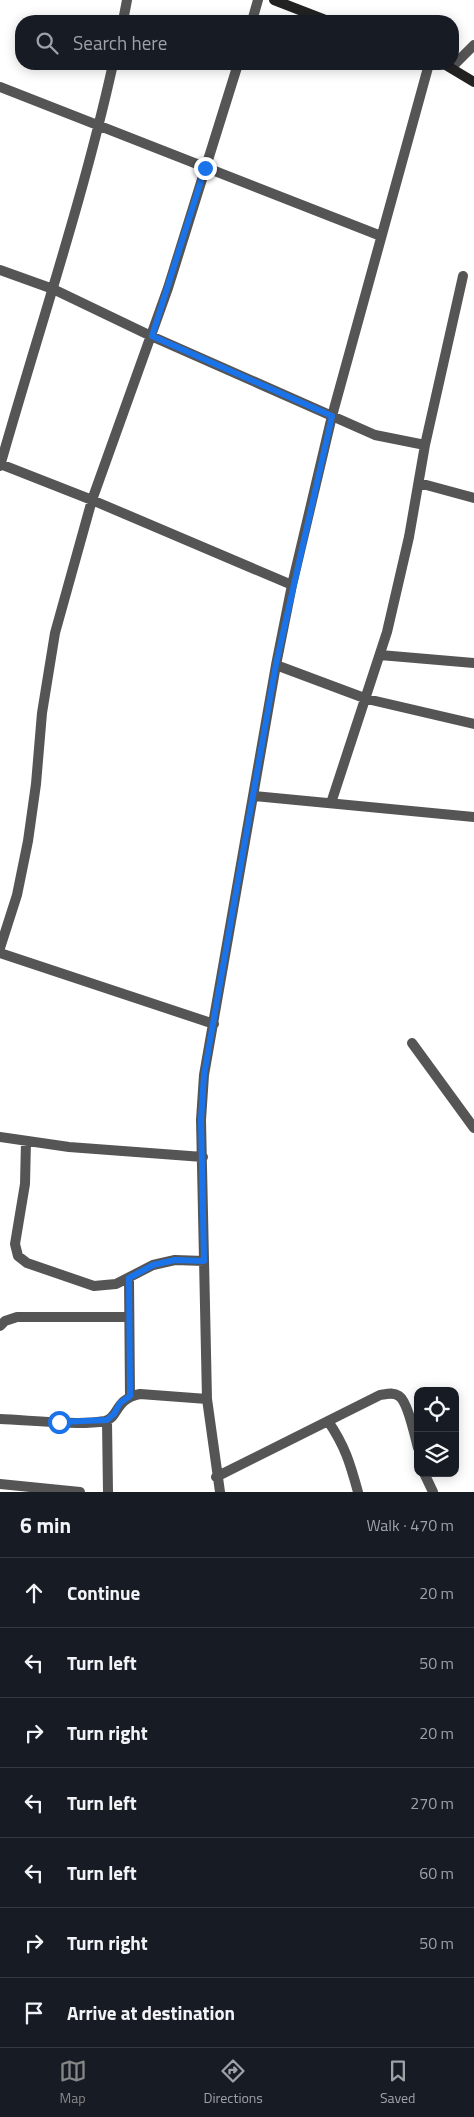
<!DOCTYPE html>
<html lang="en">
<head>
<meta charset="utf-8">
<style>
	body { margin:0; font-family:"Titillium Web",sans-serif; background:#242831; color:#f1f3f6 }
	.controls { position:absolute; right:15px; bottom:15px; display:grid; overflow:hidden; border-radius:10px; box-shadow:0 2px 12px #0003 }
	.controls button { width:45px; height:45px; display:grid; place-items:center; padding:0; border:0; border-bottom:1px solid #363941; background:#171b24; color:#f1f3f6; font:25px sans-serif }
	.stop { position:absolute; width:15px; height:15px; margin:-11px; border:4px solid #1a73e8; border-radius:50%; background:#fff }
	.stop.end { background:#1a73e8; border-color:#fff; box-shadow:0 1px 5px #0008 }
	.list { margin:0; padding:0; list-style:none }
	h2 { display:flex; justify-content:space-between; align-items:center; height:65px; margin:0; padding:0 20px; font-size:21px }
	h2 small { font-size:16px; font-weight:400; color:#9ea1a6 }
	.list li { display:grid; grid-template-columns:32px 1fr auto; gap:15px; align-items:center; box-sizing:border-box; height:70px; padding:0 20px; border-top:1px solid #363941 }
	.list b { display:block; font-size:19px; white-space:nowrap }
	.list em { font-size:16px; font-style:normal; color:#9ea1a6 }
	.icon { flex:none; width:28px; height:28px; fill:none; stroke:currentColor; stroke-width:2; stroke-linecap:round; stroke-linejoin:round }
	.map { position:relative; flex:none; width:474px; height:1492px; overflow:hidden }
	.search { position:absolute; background:#171b24; box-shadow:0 2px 12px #0003; left:15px; right:15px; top:15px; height:55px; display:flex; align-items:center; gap:12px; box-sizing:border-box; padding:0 18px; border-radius:20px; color:#9ea1a6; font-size:19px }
	.sheet { height:555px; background:#171b24 }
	nav { display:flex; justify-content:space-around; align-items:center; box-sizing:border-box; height:70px; border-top:1px solid #363941; background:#171b24; font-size:14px; color:#9ea1a6 }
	nav a { display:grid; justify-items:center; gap:2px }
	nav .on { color:#858687 }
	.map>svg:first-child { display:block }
</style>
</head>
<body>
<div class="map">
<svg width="474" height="1492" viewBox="0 0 474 1492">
	<rect width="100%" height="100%" fill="#fff"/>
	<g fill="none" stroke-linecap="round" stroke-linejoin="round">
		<!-- lane -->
		<path stroke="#555" stroke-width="10" d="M 412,1043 L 474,1128"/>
		<!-- street -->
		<path stroke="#555" stroke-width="10" d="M 123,21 L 127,0
			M 252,21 L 258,0
			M 452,67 L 474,45
			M 0,87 L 381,236
			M 0,270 L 53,289 L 151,336 L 375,435 L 425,445
			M 0,464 L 92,500 L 292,585
			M 0,466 C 38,332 83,200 113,64
			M 419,483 L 474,498
			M 380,655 L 474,663
			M 276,665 L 367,699 L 474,724
			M 254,796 L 474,817
			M 331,803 L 387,632 L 409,537 L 425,445 L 463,276
			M 0,948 L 17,895 L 28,841 L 36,784 L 42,713 L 55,633 L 92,500 L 168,288 L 238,64
			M 0,953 L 214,1024
			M 0,1137 L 69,1147 L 203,1157
			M 26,1141 L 25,1184 L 15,1244 L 18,1256 L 27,1263 L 94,1286 L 116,1284 L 153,1265 L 175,1260 L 204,1261
			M 129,1278 L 130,1396
			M 0,1326 L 5,1321 L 17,1317 L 129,1317
			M 0,1419 C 29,1420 78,1426 105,1421 C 119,1418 114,1399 140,1394 L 207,1399
			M 107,1421 L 108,1492
			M 328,1421 C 345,1446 350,1463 358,1492
			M 424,1473 L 433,1492
			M 216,1477 L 380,1395 C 387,1394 393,1392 399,1396 C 408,1402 415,1437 418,1448
			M 0,1484 L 80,1492
			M 220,1492 L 207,1399 L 201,1120 L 204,1075 L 276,665 L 292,585 L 332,416 L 429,64"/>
		<!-- secondary -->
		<path stroke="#222" stroke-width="10" d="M 274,0 L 328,21
			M 444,64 L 474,82"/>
	</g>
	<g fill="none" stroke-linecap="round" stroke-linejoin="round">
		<!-- route -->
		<path stroke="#1a73e8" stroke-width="6" d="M 59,1422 L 107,1420 L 114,1414 L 120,1403 L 130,1396 L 129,1278 L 153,1265 L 175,1260 L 204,1261 L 201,1120 L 204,1075 L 276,664 L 332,416 L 152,336 L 205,168"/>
	</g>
</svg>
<div class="controls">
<button><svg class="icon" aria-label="locate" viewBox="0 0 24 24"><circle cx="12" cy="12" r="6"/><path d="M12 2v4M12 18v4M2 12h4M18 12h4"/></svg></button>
<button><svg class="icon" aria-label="layers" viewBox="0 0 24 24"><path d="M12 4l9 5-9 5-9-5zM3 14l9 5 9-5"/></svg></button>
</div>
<div class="stop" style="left:59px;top:1422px"></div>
<div class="stop end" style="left:205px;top:168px"></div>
<div class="search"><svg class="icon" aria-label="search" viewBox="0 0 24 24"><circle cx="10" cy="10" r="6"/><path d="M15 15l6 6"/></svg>Search here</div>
</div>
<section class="sheet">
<h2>6 min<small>Walk · 470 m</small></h2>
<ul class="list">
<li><svg class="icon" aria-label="ahead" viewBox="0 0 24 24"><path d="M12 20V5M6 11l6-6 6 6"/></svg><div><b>Continue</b></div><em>20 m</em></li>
<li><svg class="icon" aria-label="left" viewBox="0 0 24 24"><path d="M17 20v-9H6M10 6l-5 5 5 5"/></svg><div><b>Turn left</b></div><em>50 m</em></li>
<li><svg class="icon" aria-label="right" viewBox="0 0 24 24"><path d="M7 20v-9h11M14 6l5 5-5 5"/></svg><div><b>Turn right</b></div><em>20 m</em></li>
<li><svg class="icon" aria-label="left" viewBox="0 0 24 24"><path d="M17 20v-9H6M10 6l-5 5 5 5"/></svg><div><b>Turn left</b></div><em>270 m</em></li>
<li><svg class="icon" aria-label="left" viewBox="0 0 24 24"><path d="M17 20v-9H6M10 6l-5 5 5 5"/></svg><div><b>Turn left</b></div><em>60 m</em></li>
<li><svg class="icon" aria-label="right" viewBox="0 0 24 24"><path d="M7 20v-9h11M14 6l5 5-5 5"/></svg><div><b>Turn right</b></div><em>50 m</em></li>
<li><svg class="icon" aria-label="arrive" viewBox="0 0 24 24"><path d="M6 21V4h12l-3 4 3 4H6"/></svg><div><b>Arrive at destination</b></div></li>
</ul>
</section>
<nav>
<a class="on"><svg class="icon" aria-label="map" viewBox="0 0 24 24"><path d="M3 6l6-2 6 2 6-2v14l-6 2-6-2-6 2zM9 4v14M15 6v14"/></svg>Map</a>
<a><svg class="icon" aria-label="directions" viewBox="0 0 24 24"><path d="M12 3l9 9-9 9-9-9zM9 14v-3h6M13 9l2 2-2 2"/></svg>Directions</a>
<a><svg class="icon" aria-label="saved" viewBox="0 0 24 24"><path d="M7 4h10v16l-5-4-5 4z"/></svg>Saved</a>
</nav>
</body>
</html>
